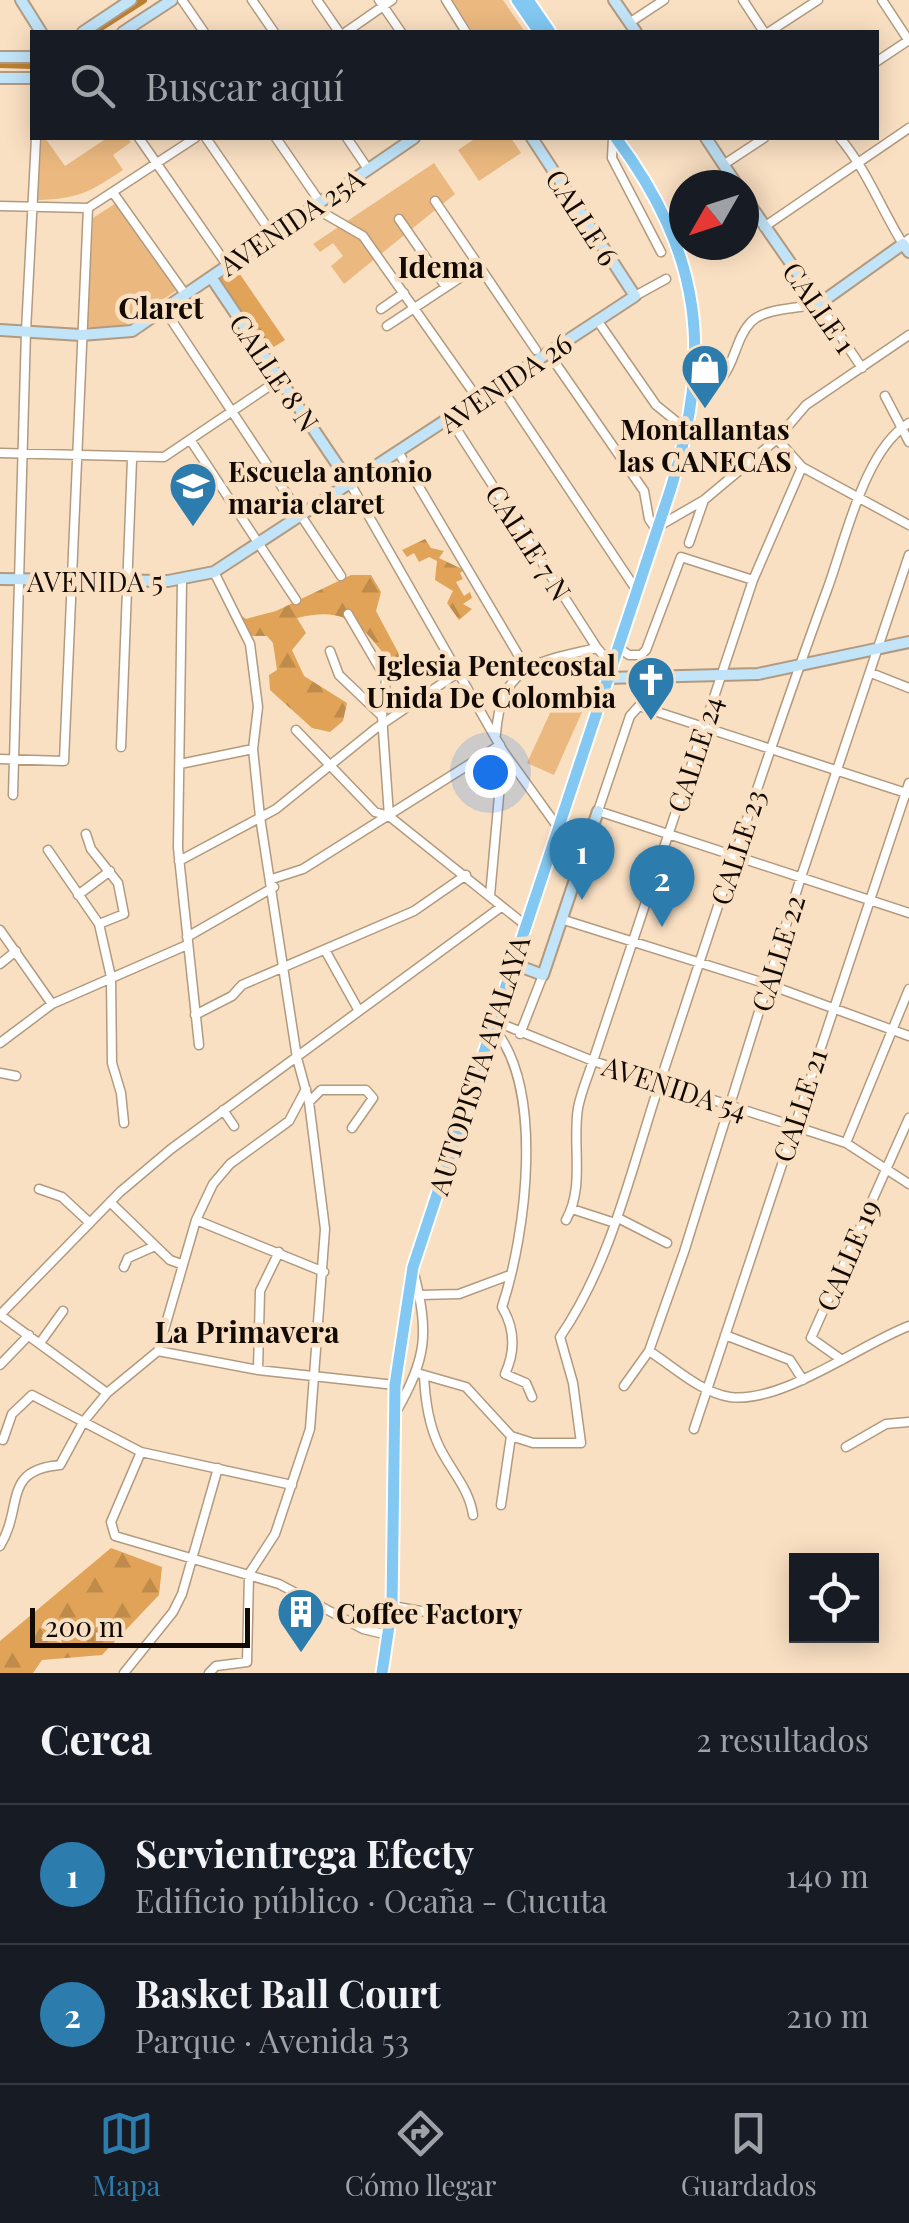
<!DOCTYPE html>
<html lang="es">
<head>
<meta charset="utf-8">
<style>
	body { margin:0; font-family:"Playfair Display",serif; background:#242831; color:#f1f3f6 }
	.controls { position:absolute; right:30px; bottom:30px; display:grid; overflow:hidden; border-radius:0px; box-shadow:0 5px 25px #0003 }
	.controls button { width:90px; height:90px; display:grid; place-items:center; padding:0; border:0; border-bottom:2px solid #363941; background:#171b24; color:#f1f3f6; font:50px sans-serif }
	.compass { position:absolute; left:669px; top:170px; width:90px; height:90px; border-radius:50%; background:#171b24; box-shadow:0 5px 25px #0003; rotate:231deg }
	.scale { position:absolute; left:30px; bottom:25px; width:220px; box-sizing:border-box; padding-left:10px; border:5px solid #130b03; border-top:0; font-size:28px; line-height:35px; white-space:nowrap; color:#130b03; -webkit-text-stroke:8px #fae0c3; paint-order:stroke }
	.you { position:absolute; left:490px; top:772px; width:35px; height:35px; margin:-25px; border:8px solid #fff; border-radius:50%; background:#1a73e8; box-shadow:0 0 0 15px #1a73e833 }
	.badge { display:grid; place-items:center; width:65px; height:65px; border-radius:50%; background:#2d7cae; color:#fff; font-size:32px; font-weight:700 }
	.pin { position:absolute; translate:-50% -82px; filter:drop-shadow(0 2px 5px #0008) }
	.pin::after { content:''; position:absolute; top:52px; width:35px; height:30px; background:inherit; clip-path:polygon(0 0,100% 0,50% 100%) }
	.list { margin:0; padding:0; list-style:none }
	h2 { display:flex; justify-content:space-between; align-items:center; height:130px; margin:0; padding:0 40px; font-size:42px }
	h2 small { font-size:32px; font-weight:400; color:#9ea1a6 }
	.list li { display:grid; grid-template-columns:65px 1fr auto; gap:30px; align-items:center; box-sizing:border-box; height:140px; padding:0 40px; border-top:2px solid #363941 }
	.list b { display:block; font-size:38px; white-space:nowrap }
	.list p { margin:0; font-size:32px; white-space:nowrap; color:#9ea1a6 }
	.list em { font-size:32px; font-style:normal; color:#9ea1a6 }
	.icon { flex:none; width:55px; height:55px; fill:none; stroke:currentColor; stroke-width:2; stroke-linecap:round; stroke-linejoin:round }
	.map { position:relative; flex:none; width:909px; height:1673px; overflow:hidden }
	.search { position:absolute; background:#171b24; box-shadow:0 5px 25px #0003; left:30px; right:30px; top:30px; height:110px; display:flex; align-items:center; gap:25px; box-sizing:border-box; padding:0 35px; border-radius:0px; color:#9ea1a6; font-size:38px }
	.sheet { height:410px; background:#171b24 }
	nav { display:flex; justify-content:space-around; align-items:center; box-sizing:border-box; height:140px; border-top:2px solid #363941; background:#171b24; font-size:28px; color:#9ea1a6 }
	nav a { display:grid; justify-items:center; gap:5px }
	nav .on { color:#2d7cae }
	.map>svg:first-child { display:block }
</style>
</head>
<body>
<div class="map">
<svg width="909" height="1673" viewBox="0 0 909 1673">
	<defs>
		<pattern id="forest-firs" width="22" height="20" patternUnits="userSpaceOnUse" patternTransform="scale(2.5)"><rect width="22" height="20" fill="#e0a357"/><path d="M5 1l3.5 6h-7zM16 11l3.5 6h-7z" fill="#bf8b4a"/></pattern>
	</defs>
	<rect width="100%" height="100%" fill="#fae0c3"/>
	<!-- forest -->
	<path fill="url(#forest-firs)" d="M 235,267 L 285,340 L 269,350 L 219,279 Z
		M 425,539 L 431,548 L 444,551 L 439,558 L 464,570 L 460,573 L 463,579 L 456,582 L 464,596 L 470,592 L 472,598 L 463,604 L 472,609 L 459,620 L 447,603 L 453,591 L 435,580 L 437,561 L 429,557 L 419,562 L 414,553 L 407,557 L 402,550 Z
		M 351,575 L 371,575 L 381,592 L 376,611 L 407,669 L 398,672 C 365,632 354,604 297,618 L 306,633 L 292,650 L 304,676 L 347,703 L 343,721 L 330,732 L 312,728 L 270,690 L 269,675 L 277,670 L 273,643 L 267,636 L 248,636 L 238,613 L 246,619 L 276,611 Z
		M 111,1548 L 162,1567 L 159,1595 L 102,1655 L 42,1660 L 33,1673 L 0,1673 L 0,1641 Z"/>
	<!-- park -->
	<path fill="#ebb97f" d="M 452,0 L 503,0 L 525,32 L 473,32 Z
		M 39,138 L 45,138 L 65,166 L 107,138 L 128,138 L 131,142 L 113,155 L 123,170 C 90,192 78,199 38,200 Z
		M 476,138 L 511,138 L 521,153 L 479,181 L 458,150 Z
		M 434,163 L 455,194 L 344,284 L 331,266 L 343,256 L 333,243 L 320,252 L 313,244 Z
		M 116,203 L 177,290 L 122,327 L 87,327 L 93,218 Z
		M 556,700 L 582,712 L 554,775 L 527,763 Z"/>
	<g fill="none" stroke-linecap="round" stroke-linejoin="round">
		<!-- canal -->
		<path stroke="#bb8133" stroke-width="8" d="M 93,32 L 143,0
			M 0,64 L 32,65"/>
		<!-- street casing -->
		<g stroke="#b29a7f" stroke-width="11">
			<path id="street" d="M 182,0 L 204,32
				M 252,0 L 274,32
				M 317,0 L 339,32
				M 379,0 L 401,32
				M 446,0 L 466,32
				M 743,0 L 764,32
				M 882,0 L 909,41
				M 629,23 L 664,0
				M 346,32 L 392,0
				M 769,32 L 818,0
				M 876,62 L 909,40
				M 139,138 L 227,265
				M 206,138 L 272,234
				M 276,138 L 320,202
				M 347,138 L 368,169
				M 613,138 L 612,158 L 661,252
				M 840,138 C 868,172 880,207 903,244 L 909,239
				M 723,165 L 764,138
				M 114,194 L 185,294
				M 435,201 L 536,350
				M 0,206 L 88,208
				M 313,207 L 363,236 L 478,399
				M 88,208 L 195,138
				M 399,219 L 446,287
				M 764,227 L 909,128
				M 635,296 L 666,279
				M 164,309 L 341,576
				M 381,309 L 404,293
				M 597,320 L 656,405 L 688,431
				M 387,326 L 478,266
				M 547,351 L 644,491 L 649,519 L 657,531
				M 499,384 L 637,591
				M 695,390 C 737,387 729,345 751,322 C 764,308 800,308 819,304 L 862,368
				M 885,396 L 909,442
				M 450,419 L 597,648 L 611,664
				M 777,439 L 802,467 L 909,525
				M 191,441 L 296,600
				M 0,453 L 164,457 L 280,379
				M 399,453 L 526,668
				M 351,485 L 503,751 L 557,826
				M 659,526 L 704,500 L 777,439 L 806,405 L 909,335
				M 689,543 L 704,500
				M 182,580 L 178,848 L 199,1045
				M 348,614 L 386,679 L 382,716
				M 617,647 L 629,655 L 641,655 L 646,650 L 681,557 L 753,580
				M 330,651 L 339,675 L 382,716 L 389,816
				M 871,673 L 909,688
				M 296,730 L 375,812 L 389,816 L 524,924
				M 496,734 C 501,664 537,662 597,648
				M 121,747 L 132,459
				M 0,759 L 64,761 L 88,208
				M 180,764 L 253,749
				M 909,794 L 639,706 L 630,716 L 598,811 L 909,913
				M 13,795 L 26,331 L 36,138
				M 86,834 L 91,849 L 118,883 L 124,914 L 99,924
				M 48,850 L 99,924 L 111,977 L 112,1063 L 121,1093 L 124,1123
				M 179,861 L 276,809 L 375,729 L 456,674
				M 272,879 L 303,869 L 500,745
				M 78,895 L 110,871
				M 490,896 L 503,751
				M 564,920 L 767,984 L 909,1036
				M 0,930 L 52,1004
				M 187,937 L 274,887
				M 325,950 L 359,1011
				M 0,964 L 16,951
				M 195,1015 L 232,996 L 242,985 L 414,911 L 466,875
				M 492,1020 L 593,1061 L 846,1143 L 909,1184
				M 491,1025 C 546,1085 526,1234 502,1307 C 514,1327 516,1350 505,1374 L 526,1383 L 532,1397
				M 520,1034 L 543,975
				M 0,1043 L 52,1004 L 187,945
				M 0,1073 L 16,1076
				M 309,1102 L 321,1090 L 366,1090 L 373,1098 L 352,1128
				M 223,1110 L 234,1126
				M 846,1143 L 909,989
				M 39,1189 L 62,1197 L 90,1223
				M 110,1202 L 170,1260 L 181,1264
				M 572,1209 L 615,1223
				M 618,1218 L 667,1243
				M 196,1220 L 324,1272
				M 566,1220 C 585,1187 572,1144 578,1108 C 581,1092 588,1076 593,1061 L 753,580 L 802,467
				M 124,1267 L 128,1258 L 155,1246
				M 420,1295 L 459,1294 L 510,1275
				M 0,1315 L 120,1192 L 171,1149 L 501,907
				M 0,1315 L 107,1393
				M 725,1335 L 790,1360 L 803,1380
				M 40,1343 L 63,1311
				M 158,1351 L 258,1370 L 395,1385
				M 649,1351 C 673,1366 701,1393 730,1397 C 782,1404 861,1344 909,1326
				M 842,1360 L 811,1338 L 909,1118
				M 0,1365 L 29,1335
				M 258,1370 L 260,1291 L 279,1252
				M 417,1373 L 466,1387 L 511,1436 L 533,1443 L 581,1443 L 573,1383 L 560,1337 C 611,1263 631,1170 659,1085 C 714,919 767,754 827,590 C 845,542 864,450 909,423
				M 424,1375 C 425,1399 428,1422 438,1444 C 449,1469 469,1487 473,1515
				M 624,1386 L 649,1351 L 684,1252 L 801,877 L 909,555
				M 396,1412 C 427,1358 429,1333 414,1273
				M 694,1429 L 909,783
				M 3,1440 L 12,1414 L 32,1395 L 141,1452 L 292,1485
				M 846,1447 L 886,1424 L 909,1422
				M 141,1452 L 111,1522 L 115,1536 L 279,1584 L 363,1629 L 388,1635
				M 501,1505 L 511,1436
				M 0,1546 C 24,1506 2,1470 60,1465 L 84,1421 L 107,1393 L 158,1351 L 196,1220 L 213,1184 L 230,1164 L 289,1121 L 306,1089
				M 392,1606 L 432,1613
				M 299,1616 L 307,1599
				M 124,1673 L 173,1612 L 182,1594 L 218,1468
				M 209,1673 L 216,1666 L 247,1662 L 249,1574 L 275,1534 L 310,1429 L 325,1229 L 309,1102 L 297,1058 L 260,817 L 253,749 L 258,707 L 250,644 L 214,572"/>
		</g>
		<!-- secondary casing -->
		<g stroke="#b29a7f" stroke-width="14">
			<path id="secondary" d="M 21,0 L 41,32
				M 614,0 L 636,32
				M 83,32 L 131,0
				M 123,32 L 172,0
				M 0,57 L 32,57
				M 0,78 L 32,78
				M 706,138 L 737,185
				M 744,196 L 819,304 L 903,244 L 909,252
				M 211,277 L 351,485
				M 0,330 L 81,335 L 132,331 L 414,138
				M 0,579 L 168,581 L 214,572 L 635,296 L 532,138
				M 607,678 L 758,674 L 909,642
				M 511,963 L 543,975 L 598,811"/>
		</g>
		<!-- primary casing -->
		<g stroke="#fff" stroke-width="15">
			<path id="primary" d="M 517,0 L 539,32
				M 528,0 L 550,32
				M 382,1673 L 392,1606 L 395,1385 L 413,1267 L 671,488 C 713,351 702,254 616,138"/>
		</g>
		<!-- street -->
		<use href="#street" stroke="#fff" stroke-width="8"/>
		<!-- secondary -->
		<use href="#secondary" stroke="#c1e4f9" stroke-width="10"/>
		<!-- primary -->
		<use href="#primary" stroke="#82c8f2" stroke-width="11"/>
	</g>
	<!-- icons -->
	<defs>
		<g id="shop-pin" transform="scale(2.5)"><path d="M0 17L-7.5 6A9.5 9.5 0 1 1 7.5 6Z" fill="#2d7cae" stroke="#fae0c3"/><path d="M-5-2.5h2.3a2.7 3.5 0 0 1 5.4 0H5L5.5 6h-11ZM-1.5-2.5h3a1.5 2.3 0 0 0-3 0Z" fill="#fff"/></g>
		<g id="school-pin" transform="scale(2.5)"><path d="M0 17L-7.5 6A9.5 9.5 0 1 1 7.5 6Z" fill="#2d7cae" stroke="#fae0c3"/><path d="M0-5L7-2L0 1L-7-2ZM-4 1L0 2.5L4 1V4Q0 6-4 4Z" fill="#fff"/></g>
		<g id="church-pin" transform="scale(2.5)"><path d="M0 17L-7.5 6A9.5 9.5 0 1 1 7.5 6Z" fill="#2d7cae" stroke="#fae0c3"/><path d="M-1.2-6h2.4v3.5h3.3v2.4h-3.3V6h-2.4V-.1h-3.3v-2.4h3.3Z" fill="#fff"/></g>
		<g id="building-pin" transform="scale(2.5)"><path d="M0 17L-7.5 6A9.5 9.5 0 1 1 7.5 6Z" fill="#2d7cae" stroke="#fae0c3"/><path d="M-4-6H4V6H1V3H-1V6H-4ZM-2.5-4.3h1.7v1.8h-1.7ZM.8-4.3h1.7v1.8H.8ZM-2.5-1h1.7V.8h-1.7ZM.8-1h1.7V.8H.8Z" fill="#fff"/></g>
	</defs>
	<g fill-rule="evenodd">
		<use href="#shop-pin" x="705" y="368"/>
		<use href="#school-pin" x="193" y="486"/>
		<use href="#church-pin" x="651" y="680"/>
		<use href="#building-pin" x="301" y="1612"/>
	</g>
	<g text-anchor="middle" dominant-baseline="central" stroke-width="9" stroke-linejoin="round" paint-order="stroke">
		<!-- street labels -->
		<g font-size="28" fill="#130b03" stroke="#fae0c3">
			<text transform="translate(583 217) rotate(57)">CALLE 6</text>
			<text transform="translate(291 221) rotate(-34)">AVENIDA 25A</text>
			<text transform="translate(820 307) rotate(55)">CALLE 1</text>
			<text transform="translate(275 372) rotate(56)">CALLE 8 N</text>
			<text transform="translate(505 382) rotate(-34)">AVENIDA 26</text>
			<text transform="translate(529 542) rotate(57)">CALLE 7 N</text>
			<text x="95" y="580">AVENIDA 5</text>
			<text transform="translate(694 754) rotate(-72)">CALLE 24</text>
			<text transform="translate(737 847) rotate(-72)">CALLE 23</text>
			<text transform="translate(777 953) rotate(-73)">CALLE 22</text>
			<text transform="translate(478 1065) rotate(-72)">AUTOPISTA ATALAYA</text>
			<text transform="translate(675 1087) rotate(18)">AVENIDA 54</text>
			<text transform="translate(799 1105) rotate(-72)">CALLE 21</text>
			<text transform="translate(847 1255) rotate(-67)">CALLE 19</text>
		</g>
		<!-- poi labels -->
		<g font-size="28" font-weight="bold" fill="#130b03" stroke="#fae0c3" text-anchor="start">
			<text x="705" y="428" text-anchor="middle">Montallantas<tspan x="705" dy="32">las CANECAS</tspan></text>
			<text x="228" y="470">Escuela antonio<tspan x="228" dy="32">maria claret</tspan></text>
			<text x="616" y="664" text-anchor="end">Iglesia Pentecostal<tspan x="616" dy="32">Unida De Colombia</tspan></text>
			<text x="336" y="1612">Coffee Factory</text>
		</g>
		<!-- neighbourhood labels -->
		<g font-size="30" font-weight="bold" fill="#130b03" stroke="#fae0c3">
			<text x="441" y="266">Idema</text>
			<text x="161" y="307">Claret</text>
			<text x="247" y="1331">La Primavera</text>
		</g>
	</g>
</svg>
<div class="controls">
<button><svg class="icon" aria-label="locate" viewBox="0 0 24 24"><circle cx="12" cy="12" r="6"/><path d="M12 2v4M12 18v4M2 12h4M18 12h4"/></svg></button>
</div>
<svg class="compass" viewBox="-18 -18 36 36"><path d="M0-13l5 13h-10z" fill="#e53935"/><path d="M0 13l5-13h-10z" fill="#9ea1a6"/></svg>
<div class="scale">200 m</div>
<div class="you"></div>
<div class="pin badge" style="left:582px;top:900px">1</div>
<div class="pin badge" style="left:662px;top:927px">2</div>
<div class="search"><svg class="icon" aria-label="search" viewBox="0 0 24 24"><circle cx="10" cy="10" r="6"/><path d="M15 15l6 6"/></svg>Buscar aquí</div>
</div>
<section class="sheet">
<h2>Cerca<small>2 resultados</small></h2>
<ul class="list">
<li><span class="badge">1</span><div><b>Servientrega Efecty</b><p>Edificio público · Ocaña - Cucuta</p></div><em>140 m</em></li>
<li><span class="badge">2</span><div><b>Basket Ball Court</b><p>Parque · Avenida 53</p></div><em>210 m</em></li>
</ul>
</section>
<nav>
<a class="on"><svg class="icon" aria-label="map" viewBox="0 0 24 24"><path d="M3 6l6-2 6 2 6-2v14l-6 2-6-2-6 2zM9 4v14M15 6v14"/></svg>Mapa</a>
<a><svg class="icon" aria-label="directions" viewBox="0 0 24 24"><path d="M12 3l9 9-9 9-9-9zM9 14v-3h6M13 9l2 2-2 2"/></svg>Cómo llegar</a>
<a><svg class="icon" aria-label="saved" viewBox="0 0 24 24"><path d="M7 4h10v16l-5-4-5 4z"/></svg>Guardados</a>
</nav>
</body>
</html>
